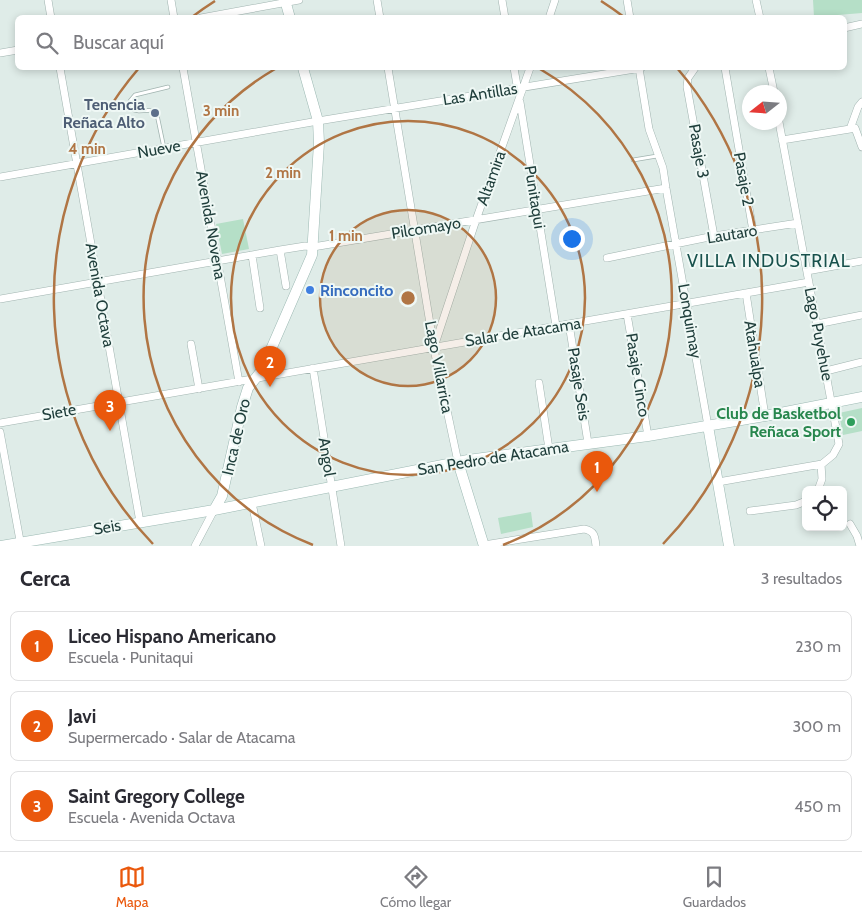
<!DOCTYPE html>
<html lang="es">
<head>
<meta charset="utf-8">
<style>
	body { margin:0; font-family:Cabin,sans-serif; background:#f7f7f7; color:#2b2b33 }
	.controls { position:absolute; right:15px; bottom:15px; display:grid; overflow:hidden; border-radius:8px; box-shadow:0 2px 8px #0003 }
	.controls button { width:45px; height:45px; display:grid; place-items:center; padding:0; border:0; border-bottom:1px solid #e1e1e2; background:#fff; color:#2b2b33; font:25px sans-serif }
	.compass { position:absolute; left:742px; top:85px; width:45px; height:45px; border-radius:50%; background:#fff; box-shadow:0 2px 8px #0003; rotate:253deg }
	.you { position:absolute; left:571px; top:238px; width:18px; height:18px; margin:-12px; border:4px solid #fff; border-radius:50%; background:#1a73e8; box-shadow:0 0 0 8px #1a73e833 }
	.badge { display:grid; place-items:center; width:32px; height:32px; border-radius:50%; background:#ea580c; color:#fff; font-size:16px; font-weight:700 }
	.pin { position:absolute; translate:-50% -41px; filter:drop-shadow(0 1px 2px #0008) }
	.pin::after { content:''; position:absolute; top:26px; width:18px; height:15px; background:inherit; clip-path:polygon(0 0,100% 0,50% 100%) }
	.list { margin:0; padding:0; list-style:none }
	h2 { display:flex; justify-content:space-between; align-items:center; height:65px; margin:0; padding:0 20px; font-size:21px }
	h2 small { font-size:16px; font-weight:400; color:#7c7c81 }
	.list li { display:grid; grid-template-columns:32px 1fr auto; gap:15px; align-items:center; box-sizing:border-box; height:70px; margin:0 10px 10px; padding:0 10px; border:1px solid #e1e1e2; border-radius:8px }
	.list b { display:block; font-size:19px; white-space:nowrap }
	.list p { margin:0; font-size:16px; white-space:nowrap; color:#7c7c81 }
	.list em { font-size:16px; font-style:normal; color:#7c7c81 }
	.icon { flex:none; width:28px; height:28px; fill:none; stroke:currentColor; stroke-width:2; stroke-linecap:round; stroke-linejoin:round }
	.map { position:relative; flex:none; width:862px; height:546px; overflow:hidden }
	.search { position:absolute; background:#fff; box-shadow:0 2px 8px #0003; left:15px; right:15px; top:15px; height:55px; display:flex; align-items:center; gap:12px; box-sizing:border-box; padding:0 18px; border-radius:8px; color:#7c7c81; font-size:19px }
	.sheet { height:305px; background:#fff }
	nav { display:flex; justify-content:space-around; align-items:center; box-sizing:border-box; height:70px; border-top:1px solid #e1e1e2; background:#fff; font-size:14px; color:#7c7c81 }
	nav a { display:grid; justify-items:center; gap:2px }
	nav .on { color:#ea580c }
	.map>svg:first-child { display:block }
</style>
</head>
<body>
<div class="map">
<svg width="862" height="546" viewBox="0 0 862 546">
	<rect width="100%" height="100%" fill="#dfece8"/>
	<!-- green -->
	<path fill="#b5dfc7" d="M 813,0 L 862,0 L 862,13 L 814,17 Z
		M 243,219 L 249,249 L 222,254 L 216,224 Z
		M 862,408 L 862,431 L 843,435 L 839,413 Z
		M 531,512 L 533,527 L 501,534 L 498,518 Z"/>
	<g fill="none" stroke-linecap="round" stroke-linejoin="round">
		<!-- lane casing -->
		<g stroke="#a1b4b0" stroke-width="4.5">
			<path id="lane" d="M 164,148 L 156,110 L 139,111 L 134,110 L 130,101 L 135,95 L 168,87
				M 633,160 L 657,156"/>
		</g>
		<!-- street casing -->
		<g stroke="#a1b4b0" stroke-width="8">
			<path id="street" d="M 48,0 L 51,18
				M 171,0 L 174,18
				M 377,0 L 380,18
				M 502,0 L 505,18
				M 627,0 L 630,18
				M 756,0 L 760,18
				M 201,18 L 299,0
				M 549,18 L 555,0
				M 844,28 L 862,24
				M 0,53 L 18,50
				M 60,68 L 140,522
				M 183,68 L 239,382
				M 388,68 L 435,354 L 458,462
				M 514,68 L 518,91
				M 639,68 L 649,129 L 663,168 L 666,188 L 708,426
				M 695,68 L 688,78 L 687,87 L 714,236
				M 725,68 L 753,231
				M 769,68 L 774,92
				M 520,102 L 556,326
				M 850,129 L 858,107 L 862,102
				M 850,129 L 855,128 L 862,147
				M 782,140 L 850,129
				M 0,177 L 318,121 L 641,68
				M 280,250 L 286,286
				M 252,255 L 260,308
				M 607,258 L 714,236 L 798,223
				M 807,271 L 862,261
				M 746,293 L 765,416
				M 0,299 L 280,250 L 305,246 L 313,247 L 666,188
				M 627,314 L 648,436
				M 569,324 L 588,443
				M 817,324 L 862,315
				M 191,344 L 199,389
				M 435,344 L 476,220 L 530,68
				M 313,368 L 341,546
				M 826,371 L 862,362
				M 539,383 L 549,449
				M 0,423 L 809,282
				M 0,432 L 21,546
				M 718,482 L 822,464 L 833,455 L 839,444 L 779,122
				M 818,490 L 822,479 L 821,464
				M 252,503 L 261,546
				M 750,511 L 796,505 L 806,501
				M 850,524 L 857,536 L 860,546
				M 484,545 L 584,529 C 595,531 595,537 596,546
				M 195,546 L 214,510"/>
		</g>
		<!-- secondary casing -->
		<g stroke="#9cb9b3" stroke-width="11">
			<path id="secondary" d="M 285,0 L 290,18
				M 708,426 L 729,546
				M 458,462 L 484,546
				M 214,510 L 222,496 L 242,407 L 248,388 L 262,370 L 312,255 L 319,143 L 318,121 L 303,68
				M 1,546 L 214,510 L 468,460 L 648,436 L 765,416 L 862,397"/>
		</g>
		<!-- lane -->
		<use href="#lane" stroke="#fff" stroke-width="3"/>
		<!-- street -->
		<use href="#street" stroke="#fff" stroke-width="7"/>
		<!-- secondary -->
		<use href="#secondary" stroke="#fff" stroke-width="10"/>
	</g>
	<!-- distance rings -->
	<circle cx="408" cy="298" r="88" fill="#b07544" fill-opacity=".12"/>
	<g fill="none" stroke="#b07544" stroke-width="2.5">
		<circle cx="408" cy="298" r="88"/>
		<circle cx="408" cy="298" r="177"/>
		<path d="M313 545A265 265 0 0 1 275 69M540 69A265 265 0 0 1 503 545"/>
		<path d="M153 544A354 354 0 0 1 139 68M192 17A354 354 0 0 1 215 1M601 1A354 354 0 0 1 624 17M677 68A354 354 0 0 1 663 544"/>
	</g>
	<!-- markers -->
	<circle fill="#5c6f8a" stroke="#eff8f5" stroke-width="2" cx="155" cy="113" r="5"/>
	<circle fill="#3f7fe0" stroke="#eff8f5" stroke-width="2" cx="310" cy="290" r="5"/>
	<circle fill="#2e9e5b" stroke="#eff8f5" stroke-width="2" cx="851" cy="422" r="5"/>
	<g text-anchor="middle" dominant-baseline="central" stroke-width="4" stroke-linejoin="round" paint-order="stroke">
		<!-- street labels -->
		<g font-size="16" fill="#1e3d3a" stroke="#eff8f5">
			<text transform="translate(480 94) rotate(-9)">Las Antillas</text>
			<text transform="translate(159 149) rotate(-10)">Nueve</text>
			<text transform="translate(699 151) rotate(80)">Pasaje 3</text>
			<text transform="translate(491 178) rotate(-70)">Altamira</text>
			<text transform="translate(744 179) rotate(80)">Pasaje 2</text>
			<text transform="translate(535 197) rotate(81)">Punitaqui</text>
			<text transform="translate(211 225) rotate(80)">Avenida Novena</text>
			<text transform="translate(426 228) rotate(-9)">Pilcomayo</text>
			<text transform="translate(732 234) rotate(-9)">Lautaro</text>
			<text transform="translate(100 295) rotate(80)">Avenida Octava</text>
			<text transform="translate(690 321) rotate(80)">Lonquimay</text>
			<text transform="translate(523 332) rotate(-9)">Salar de Atacama</text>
			<text transform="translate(819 334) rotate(79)">Lago Puyehue</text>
			<text transform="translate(755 354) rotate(81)">Atahualpa</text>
			<text transform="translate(439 367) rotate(79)">Lago Villarrica</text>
			<text transform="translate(638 375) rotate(81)">Pasaje Cinco</text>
			<text transform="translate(579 384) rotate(81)">Pasaje Seis</text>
			<text transform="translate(59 412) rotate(-10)">Siete</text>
			<text transform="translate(236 437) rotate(-77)">Inca de Oro</text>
			<text transform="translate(327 457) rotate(81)">Angol</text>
			<text transform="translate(493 458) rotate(-9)">San Pedro de Atacama</text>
			<text transform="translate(107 527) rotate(-10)">Seis</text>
		</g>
		<!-- service labels -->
		<g font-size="16" font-weight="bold" fill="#4e5e75" stroke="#eff8f5" text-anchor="end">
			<text x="145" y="104">Tenencia<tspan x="145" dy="18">Reñaca Alto</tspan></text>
		</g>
		<!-- shop labels -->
		<g font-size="16" font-weight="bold" fill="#366cbe" stroke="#eff8f5" text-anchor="start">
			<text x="320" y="290">Rinconcito</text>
		</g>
		<!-- leisure labels -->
		<g font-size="16" font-weight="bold" fill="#27864d" stroke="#eff8f5" text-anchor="end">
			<text x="841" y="413">Club de Basketbol<tspan x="841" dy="18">Reñaca Sport</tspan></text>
		</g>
		<!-- neighbourhood labels -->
		<g font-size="18" letter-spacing="1" fill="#18514c" stroke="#eff8f5">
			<text x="769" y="261">VILLA INDUSTRIAL</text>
		</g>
	</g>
	<circle cx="408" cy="298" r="8" fill="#b07544" stroke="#eff8f5" stroke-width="2.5"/>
	<g font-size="15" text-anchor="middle" font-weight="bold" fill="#b07544" stroke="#eff8f5" stroke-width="4" stroke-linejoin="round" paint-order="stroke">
		<text x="221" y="116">3 min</text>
		<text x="87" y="154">4 min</text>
		<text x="283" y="178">2 min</text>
		<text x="346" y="241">1 min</text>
	</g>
</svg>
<div class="controls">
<button><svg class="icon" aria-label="locate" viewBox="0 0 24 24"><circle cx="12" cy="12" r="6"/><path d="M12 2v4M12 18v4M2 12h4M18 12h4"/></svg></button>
</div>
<svg class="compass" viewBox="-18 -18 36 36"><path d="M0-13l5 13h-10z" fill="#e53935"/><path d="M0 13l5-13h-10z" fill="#7c7c81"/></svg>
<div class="you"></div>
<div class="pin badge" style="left:597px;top:492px">1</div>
<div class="pin badge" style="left:270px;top:387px">2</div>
<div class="pin badge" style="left:110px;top:431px">3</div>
<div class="search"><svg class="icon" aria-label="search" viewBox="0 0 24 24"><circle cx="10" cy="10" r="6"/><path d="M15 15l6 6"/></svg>Buscar aquí</div>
</div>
<section class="sheet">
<h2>Cerca<small>3 resultados</small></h2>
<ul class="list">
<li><span class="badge">1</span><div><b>Liceo Hispano Americano</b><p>Escuela · Punitaqui</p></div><em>230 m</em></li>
<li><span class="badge">2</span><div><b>Javi</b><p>Supermercado · Salar de Atacama</p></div><em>300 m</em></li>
<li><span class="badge">3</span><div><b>Saint Gregory College</b><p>Escuela · Avenida Octava</p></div><em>450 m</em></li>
</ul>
</section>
<nav>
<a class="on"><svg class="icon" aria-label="map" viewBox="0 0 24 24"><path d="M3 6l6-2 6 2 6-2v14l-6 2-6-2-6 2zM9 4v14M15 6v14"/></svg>Mapa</a>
<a><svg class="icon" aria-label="directions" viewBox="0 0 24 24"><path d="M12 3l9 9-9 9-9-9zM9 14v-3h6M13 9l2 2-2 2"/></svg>Cómo llegar</a>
<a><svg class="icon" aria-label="saved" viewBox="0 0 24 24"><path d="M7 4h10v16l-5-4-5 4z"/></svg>Guardados</a>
</nav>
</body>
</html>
